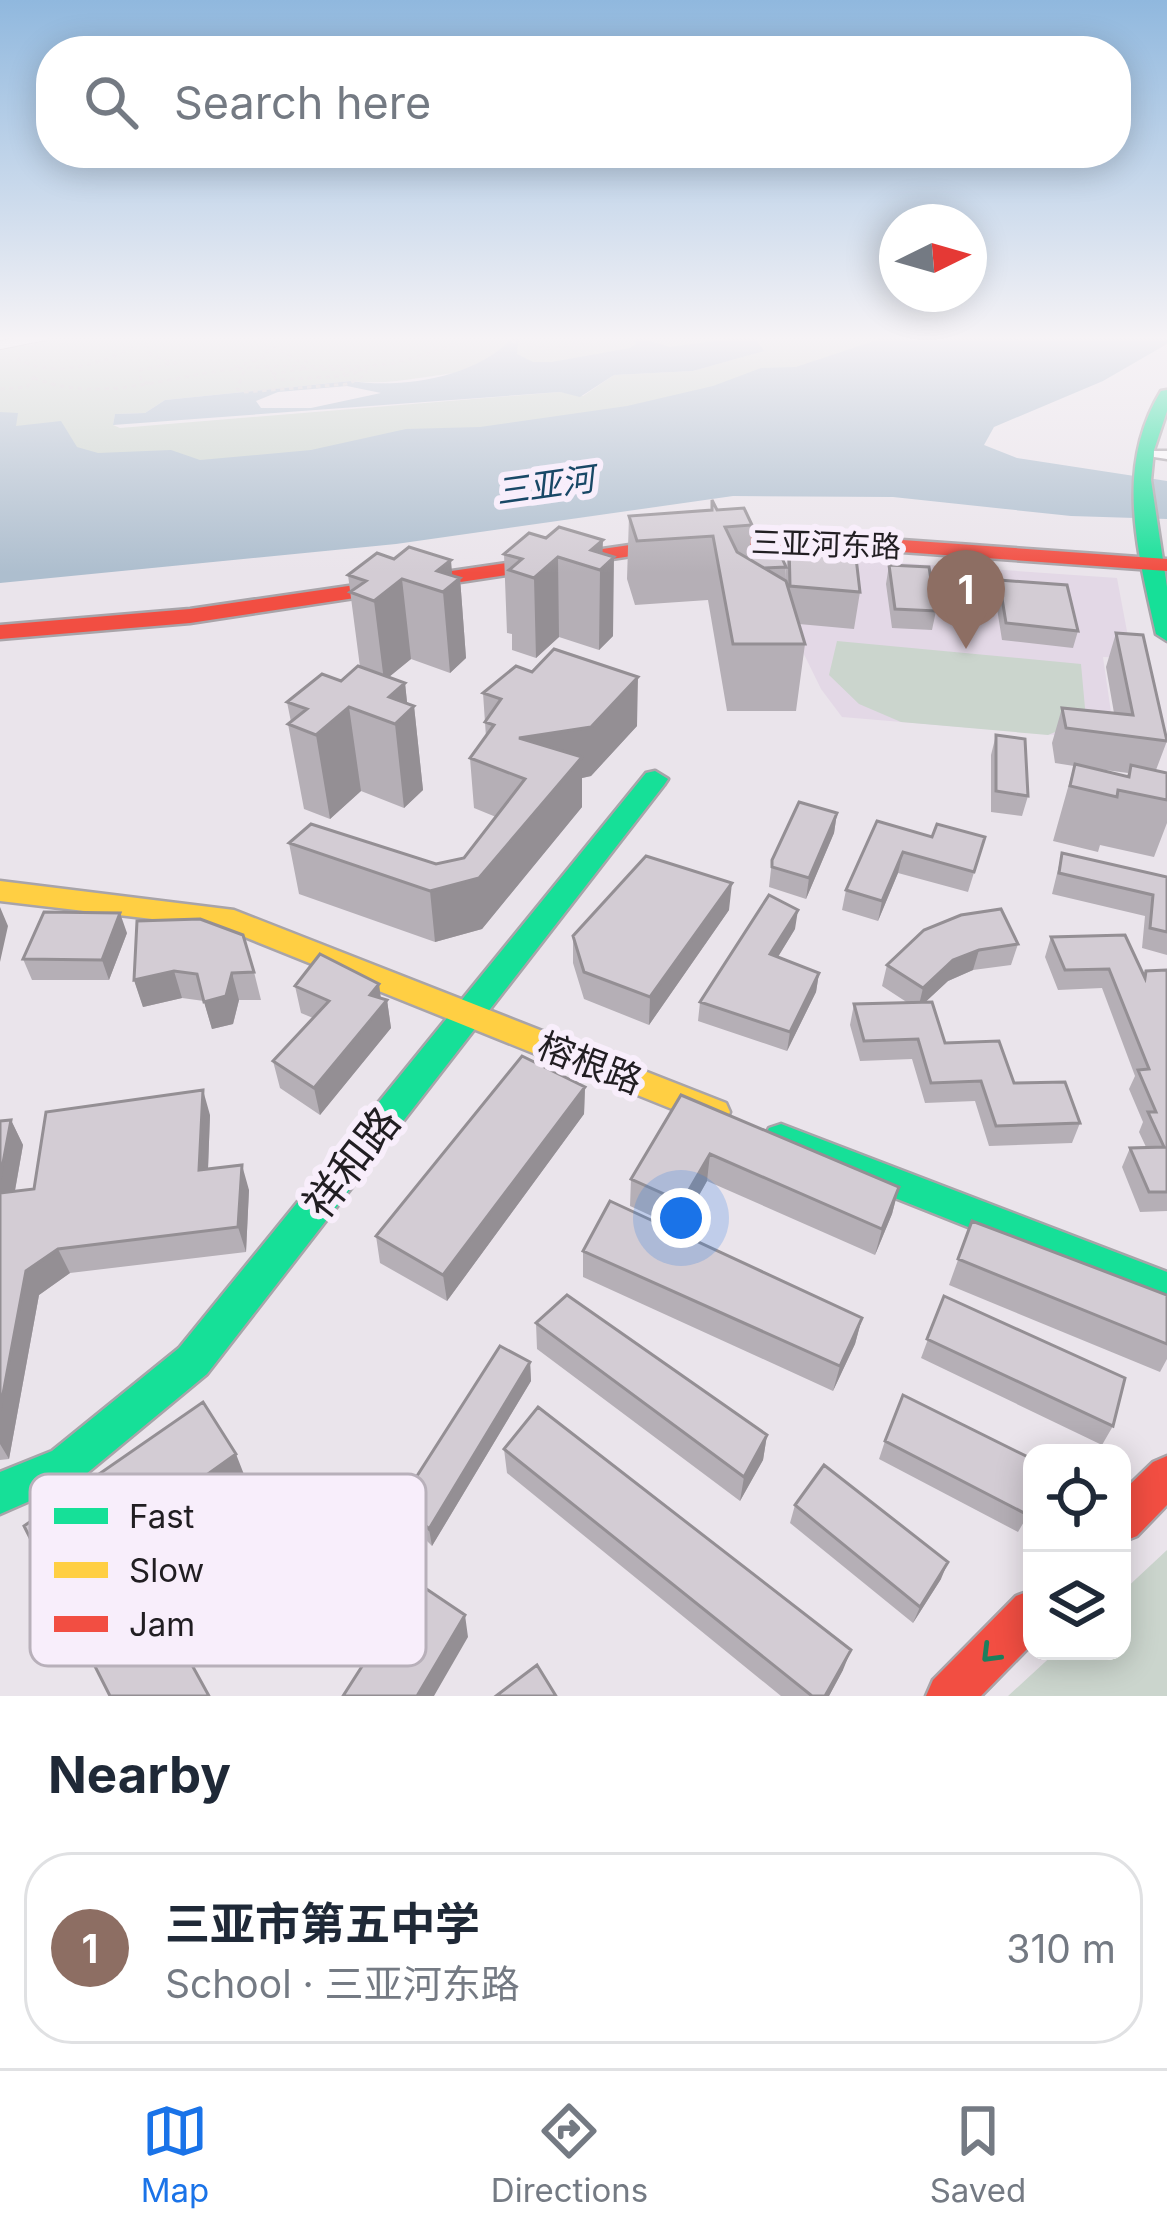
<!DOCTYPE html>
<html lang="en">
<head>
<meta charset="utf-8">
<style>
	body { margin:0; font-family:Inter,"Noto Sans SC",sans-serif; background:#f2f2f3; color:#1f2937 }
	.controls { position:absolute; right:36px; bottom:36px; display:grid; overflow:hidden; border-radius:24px; box-shadow:0 6px 30px #0003 }
	.controls button { width:108px; height:108px; display:grid; place-items:center; padding:0; border:0; border-bottom:3px solid #e0e1e3; background:#fff; color:#1f2937; font:60px sans-serif }
	.compass { position:absolute; left:879px; top:204px; width:108px; height:108px; border-radius:50%; background:#fff; box-shadow:0 6px 30px #0003; rotate:85deg }
	.you { position:absolute; left:681px; top:1218px; width:42px; height:42px; margin:-30px; border:9px solid #fff; border-radius:50%; background:#1a73e8; box-shadow:0 0 0 18px #1a73e833 }
	.badge { display:grid; place-items:center; width:78px; height:78px; border-radius:50%; background:#1a73e8; color:#fff; font-size:39px; font-weight:700 }
	.pin { position:absolute; translate:-50% -99px; filter:drop-shadow(0 3px 6px #0008) }
	.pin::after { content:''; position:absolute; top:63px; width:42px; height:36px; background:inherit; clip-path:polygon(0 0,100% 0,50% 100%) }
	.list { margin:0; padding:0; list-style:none }
	h2 { display:flex; justify-content:space-between; align-items:center; height:156px; margin:0; padding:0 48px; font-size:51px }
	h2 small { font-size:39px; font-weight:400; color:#747a83 }
	.list li { display:grid; grid-template-columns:78px 1fr auto; gap:36px; align-items:center; box-sizing:border-box; height:192px; margin:0 24px 24px; padding:0 24px; border:3px solid #e0e1e3; border-radius:48px }
	.list b { display:block; font-size:45px; white-space:nowrap }
	.list p { margin:0; font-size:39px; white-space:nowrap; color:#747a83 }
	.list em { font-size:39px; font-style:normal; color:#747a83 }
	.icon { flex:none; width:66px; height:66px; fill:none; stroke:currentColor; stroke-width:2; stroke-linecap:round; stroke-linejoin:round }
	.map { position:relative; flex:none; width:1167px; height:1696px; overflow:hidden }
	.search { position:absolute; background:#fff; box-shadow:0 6px 30px #0003; left:36px; right:36px; top:36px; height:132px; display:flex; align-items:center; gap:30px; box-sizing:border-box; padding:0 42px; border-radius:48px; color:#747a83; font-size:45px }
	.sheet { height:372px; background:#fff }
	nav { display:flex; justify-content:space-around; align-items:center; box-sizing:border-box; height:168px; border-top:3px solid #e0e1e3; background:#fff; font-size:33px; color:#747a83 }
	nav a { display:grid; justify-items:center; gap:6px }
	nav .on { color:#1a73e8 }
	.map>svg:first-child { display:block }
</style>
</head>
<body>
<div class="map">
<svg width="1167" height="1696" viewBox="0 0 1167 1696">
	<rect width="100%" height="100%" fill="#eae4eb"/>
	<!-- built -->
	<path fill="#e3d8e6" d="M 816,557 L 1117,578 L 1132,658 L 1103,657 L 1115,740 L 842,717 L 821,689 L 798,642 L 781,576 Z"/>
	<!-- green -->
	<path fill="#cbd5cd" d="M 58,336 L 745,336 C 657,361 561,362 470,371 C 430,375 390,386 351,381 L 165,400 L 145,413 L 115,414 L 113,425 L 120,428 L 560,392 L 583,396 L 614,375 L 693,371 L 763,351 L 754,336 L 910,336 L 713,391 L 628,410 L 332,451 L 200,463 L 98,456 L 13,426 L 0,415 L 0,347 L 31,345 Z
		M 837,641 L 1081,664 L 1086,719 L 1048,735 L 901,722 L 859,704 L 829,675 Z
		M 1167,1550 L 1167,1696 L 1008,1696 L 1057,1651 L 1122,1651 L 1122,1592 Z"/>
	<!-- water -->
	<path fill="#adbece" fill-rule="evenodd" d="M 514,336 L 525,336 L 518,343 L 517,354 L 533,362 L 552,362 L 630,348 L 636,344 L 633,336 L 669,347 L 754,336 L 764,351 L 693,371 L 614,375 L 580,397 L 560,392 L 113,425 L 115,414 L 145,413 L 165,400 L 351,381 C 402,389 479,377 514,336 ZM 347,386 L 381,393 L 311,408 L 261,408 L 256,401 L 278,392 Z
		M 889,336 L 1167,336 L 1167,344 L 1103,381 L 994,427 L 984,445 L 1017,458 L 1167,481 L 1167,519 L 1071,516 L 893,497 L 733,496 L 396,544 L 0,583 L 0,412 L 18,413 L 16,426 L 61,421 L 77,447 L 98,453 L 171,450 L 200,460 L 311,450 L 406,429 L 480,427 L 627,406 L 713,386 L 761,368 L 796,367 Z"/>
	<g fill="none" stroke-linecap="round" stroke-linejoin="round">
		<!-- lane casing -->
		<g stroke="#a8a4a9" stroke-width="10">
			<path id="lane" d="M 0,345 L 45,336"/>
		</g>
		<!-- street casing -->
		<g stroke="#a8a4a9" stroke-width="5">
			<path id="street" d="M 1154,451 L 1167,451 L 1167,459 L 1154,457 Z"/>
		</g>
		<!-- fast casing -->
		<g stroke="#a8a4a9" stroke-width="5">
			<path id="fast" d="M 1167,390 L 1167,411 L 1154,450 L 1151,480 L 1167,587 L 1167,641 L 1156,634 C 1138,552 1114,468 1161,391 Z
				M 655,771 L 668,779 L 664,785 L 207,1374 L 80,1479 L 0,1514 L 0,1472 L 52,1451 L 179,1348 L 646,773 Z
				M 781,1124 L 1167,1272 L 1167,1306 L 769,1148 L 764,1138 L 769,1128 Z"/>
		</g>
		<!-- slow casing -->
		<g stroke="#a8a4a9" stroke-width="5">
			<path id="slow" d="M 0,881 L 234,910 L 726,1103 L 730,1112 L 726,1121 L 714,1125 L 702,1121 L 220,927 L 0,901 Z"/>
		</g>
		<!-- jam casing -->
		<g stroke="#a8a4a9" stroke-width="5">
			<path id="jam" d="M 712,536 L 874,538 L 1167,559 L 1167,571 L 874,550 L 705,546 L 702,542 Z
				M 664,540 L 671,542 L 671,550 L 190,623 L 0,639 L 0,625 L 190,609 Z
				M 1167,1456 L 1167,1505 L 1137,1536 L 1122,1542 L 1122,1492 L 1153,1462 Z
				M 1032,1590 L 1032,1644 L 981,1696 L 926,1696 L 933,1680 L 1016,1596 Z"/>
		</g>
		<!-- path -->
		<path stroke="#cfcdcf" stroke-width="3" stroke-dasharray="4.5 4.5" stroke-linecap="butt" d="M 257,336 L 296,360 L 308,362
			M 485,336 L 551,349 L 619,336
			M 60,343 L 87,336
			M 146,344 L 151,355 L 176,363 L 140,370 L 141,381 L 150,384
			M 17,358 C 58,384 117,357 155,336
			M 235,367 L 265,357 L 270,346
			M 270,368 L 276,380 L 344,376 L 344,368
			M 304,369 L 362,370 L 346,376
			M 244,371 L 237,389 L 245,392 L 348,384 L 366,375 L 366,368
			M 272,374 L 303,369
			M 34,378 C 100,405 170,375 236,369 C 280,364 323,367 367,366 C 403,365 441,350 474,336
			M 0,389 L 27,387 L 37,372"/>
		<!-- lane -->
		<use href="#lane" stroke="#fcfbfc" stroke-width="8"/>
		<!-- street -->
		<use href="#street" fill="#fcfbfc" fill-rule="evenodd"/>
		<!-- fast -->
		<use href="#fast" fill="#16e098" fill-rule="evenodd"/>
		<!-- slow -->
		<use href="#slow" fill="#ffcf43" fill-rule="evenodd"/>
		<!-- jam -->
		<use href="#jam" fill="#f24e42" fill-rule="evenodd"/>
	</g>
	<!-- wall -->
	<path fill="#b5afb6" fill-rule="evenodd" d="M 717,510 L 752,525 L 750,551 L 786,567 L 785,580 L 789,541 L 860,592 L 854,629 L 799,624 L 805,644 L 796,711 L 727,711 L 708,600 L 635,605 L 627,579 L 629,516 Z
		M 602,553 L 613,636 L 599,650 L 559,637 L 536,658 L 512,650 L 512,634 L 507,633 L 504,554 Z
		M 889,565 L 936,611 L 932,630 L 892,628 L 886,584 Z
		M 348,575 L 452,576 L 460,578 L 466,658 L 450,673 L 411,659 L 389,677 L 405,683 L 407,703 L 414,706 L 423,790 L 404,808 L 361,791 L 330,819 L 304,809 L 288,724 L 291,722 L 287,702 L 341,681 L 360,667 Z
		M 999,580 L 1078,631 L 1073,648 L 1002,640 L 995,596 Z
		M 1116,633 L 1167,741 L 1156,770 L 1167,773 L 1167,823 L 1154,857 L 1100,845 L 1098,852 L 1053,841 L 1074,766 L 1055,763 L 1052,743 L 1062,708 L 1114,713 L 1106,667 ZM 1090,768 L 1128,773 L 1127,776 Z
		M 483,693 L 637,726 L 591,776 L 582,778 L 582,807 L 482,929 L 435,942 L 299,894 L 289,843 L 436,864 L 464,858 L 496,817 L 474,808 L 470,758 L 486,737 Z
		M 996,735 L 1028,796 L 1022,816 L 991,812 L 991,755 Z
		M 837,813 L 834,833 L 806,899 L 769,887 L 772,860 Z
		M 877,821 L 932,837 L 985,837 L 968,892 L 898,873 L 878,921 L 842,910 L 846,890 Z
		M 1062,853 L 1167,877 L 1167,955 L 1142,948 L 1145,916 L 1052,894 Z
		M 729,910 L 649,1025 L 584,999 L 573,963 L 573,936 Z
		M 137,921 L 254,972 L 261,1000 L 239,1000 L 233,1024 L 212,1029 L 204,1001 L 182,998 L 143,1007 L 134,980 Z
		M 795,929 L 778,957 L 819,973 L 816,992 L 787,1051 L 698,1021 L 700,1002 Z
		M 924,930 L 1018,944 L 1011,965 L 973,970 L 948,981 L 925,1002 L 945,1043 L 1080,1123 L 1072,1143 L 989,1146 L 975,1101 L 925,1103 L 912,1059 L 860,1061 L 850,1025 L 854,1004 L 908,1003 L 882,986 L 887,965 Z
		M 127,933 L 109,980 L 32,980 L 23,959 Z
		M 1051,937 L 1144,975 L 1146,971 L 1167,970 L 1167,1211 L 1140,1212 L 1122,1167 L 1130,1148 L 1146,1147 L 1139,1132 L 1143,1122 L 1129,1089 L 1135,1076 L 1102,988 L 1058,990 L 1045,957 Z
		M 295,986 L 387,1000 L 391,1028 L 320,1115 L 280,1088 L 273,1061 L 313,1018 L 301,1013 Z
		M 585,1087 L 584,1114 L 447,1301 L 380,1263 L 376,1236 Z
		M 681,1095 L 899,1187 L 892,1214 L 875,1255 L 707,1181 L 680,1229 L 630,1206 L 631,1179 Z
		M 210,1115 L 208,1169 L 249,1190 L 246,1252 L 70,1273 L 39,1295 L 9,1459 L 0,1460 L 0,1121 L 11,1120 L 23,1145 L 15,1191 L 34,1189 Z
		M 972,1221 L 1167,1295 L 1167,1359 L 1160,1372 L 949,1285 Z
		M 583,1251 L 862,1318 L 855,1344 L 833,1391 L 583,1277 Z
		M 944,1296 L 1113,1426 L 1102,1445 L 921,1358 Z
		M 536,1323 L 767,1435 L 763,1460 L 740,1501 L 537,1349 Z
		M 530,1362 L 531,1381 L 432,1546 L 405,1519 L 401,1501 Z
		M 885,1441 L 1028,1515 L 1018,1532 L 879,1459 Z
		M 504,1449 L 843,1670 L 829,1696 L 781,1696 L 507,1473 Z
		M 795,1505 L 941,1579 L 913,1623 L 790,1523 Z"/>
	<!-- shaded-wall -->
	<path fill="#948f94" d="M 603,540 L 602,568 L 614,557 L 613,636 L 599,650 L 600,570 L 591,550 Z
		M 558,557 L 559,637 L 536,658 L 534,578 Z
		M 451,560 L 453,584 L 460,578 L 466,658 L 450,673 L 443,592 L 437,571 Z
		M 402,579 L 411,659 L 384,681 L 374,601 Z
		M 638,677 L 637,726 L 591,776 L 582,778 L 582,807 L 482,929 L 435,942 L 430,891 L 562,781 L 519,738 Z
		M 405,683 L 408,711 L 414,706 L 423,790 L 404,808 L 395,724 L 389,697 Z
		M 349,707 L 361,791 L 330,819 L 316,735 Z
		M 837,813 L 834,833 L 806,899 L 809,878 Z
		M 903,852 L 898,873 L 878,921 L 882,901 Z
		M 732,883 L 729,910 L 649,1025 L 650,997 Z
		M 0,907 L 8,926 L 0,962 Z
		M 798,910 L 795,929 L 768,973 L 770,954 Z
		M 120,913 L 127,933 L 109,980 L 102,960 Z
		M 979,950 L 973,970 L 948,981 L 918,1009 L 923,988 L 953,960 Z
		M 174,971 L 182,998 L 143,1007 L 134,980 Z
		M 232,973 L 239,1000 L 233,1024 L 212,1029 L 204,1002 Z
		M 819,973 L 816,992 L 787,1051 L 790,1032 Z
		M 379,984 L 382,1006 L 387,1000 L 391,1028 L 320,1115 L 314,1088 L 370,995 Z
		M 585,1087 L 584,1114 L 447,1301 L 443,1275 Z
		M 203,1090 L 210,1115 L 207,1195 L 199,1170 Z
		M 11,1120 L 23,1145 L 10,1218 L 0,1199 L 0,1179 Z
		M 710,1154 L 707,1181 L 680,1229 L 682,1202 Z
		M 242,1165 L 249,1190 L 246,1252 L 238,1227 Z
		M 899,1187 L 892,1214 L 875,1255 L 882,1229 Z
		M 58,1249 L 70,1273 L 39,1295 L 9,1459 L 0,1444 L 0,1410 L 26,1271 Z
		M 862,1318 L 855,1344 L 833,1391 L 840,1366 Z
		M 530,1362 L 531,1381 L 432,1546 L 429,1529 Z
		M 767,1435 L 763,1460 L 740,1501 L 744,1477 Z
		M 236,1454 L 245,1477 L 134,1559 L 121,1536 Z
		M 948,1562 L 941,1579 L 913,1623 L 920,1607 Z
		M 465,1615 L 468,1637 L 434,1696 L 417,1696 Z
		M 851,1650 L 843,1670 L 829,1696 L 825,1696 Z"/>
	<!-- building -->
	<path fill="#d3ccd4" stroke="#948f94" stroke-width="3" d="M 712,500 L 717,510 L 744,508 L 752,525 L 725,527 L 737,552 L 786,581 L 805,644 L 733,644 L 713,536 L 637,541 L 629,516 L 712,510 Z
		M 559,527 L 603,540 L 591,550 L 614,557 L 600,570 L 558,557 L 534,578 L 509,570 L 522,559 L 504,554 L 529,533 L 546,538 Z
		M 789,541 L 845,544 L 846,549 L 855,549 L 860,592 L 790,586 Z
		M 409,547 L 451,560 L 437,571 L 460,578 L 443,592 L 402,579 L 374,601 L 350,592 L 366,581 L 348,575 L 377,553 L 394,559 Z
		M 778,549 L 786,567 L 764,568 L 749,559 L 750,551 Z
		M 889,565 L 929,567 L 936,611 L 895,609 Z
		M 999,580 L 1067,585 L 1078,631 L 1006,623 Z
		M 1116,633 L 1143,635 L 1167,741 L 1066,728 L 1062,708 L 1133,715 Z
		M 554,649 L 638,677 L 591,727 L 519,738 L 582,757 L 479,878 L 430,891 L 289,843 L 311,824 L 436,864 L 464,858 L 525,779 L 470,758 L 494,725 L 485,722 L 501,699 L 483,693 L 516,666 L 532,672 Z
		M 358,666 L 405,683 L 389,697 L 414,706 L 395,724 L 349,707 L 316,735 L 288,724 L 307,709 L 287,702 L 322,674 L 341,681 Z
		M 996,735 L 1025,739 L 1028,796 L 996,791 Z
		M 1075,764 L 1129,777 L 1131,765 L 1167,773 L 1167,800 L 1118,790 L 1117,797 L 1070,786 Z
		M 799,802 L 837,813 L 809,878 L 772,867 L 772,860 Z
		M 877,821 L 932,837 L 937,824 L 985,837 L 974,872 L 903,852 L 882,901 L 846,890 Z
		M 1062,853 L 1167,877 L 1167,932 L 1150,928 L 1153,895 L 1059,873 Z
		M 646,856 L 732,883 L 650,997 L 584,972 L 573,936 Z
		M 769,895 L 798,910 L 770,954 L 819,973 L 790,1032 L 700,1002 Z
		M 1001,909 L 1018,944 L 979,950 L 953,960 L 923,988 L 887,965 L 924,930 L 961,915 Z
		M 44,912 L 120,913 L 102,960 L 23,959 Z
		M 200,919 L 243,935 L 254,972 L 232,973 L 226,996 L 204,1002 L 197,974 L 174,971 L 134,980 L 137,921 Z
		M 1125,935 L 1145,978 L 1146,971 L 1167,970 L 1167,1192 L 1149,1192 L 1130,1148 L 1164,1147 L 1148,1112 L 1156,1112 L 1138,1070 L 1149,1069 L 1109,969 L 1065,970 L 1051,937 Z
		M 320,954 L 379,984 L 370,995 L 387,1000 L 314,1088 L 273,1061 L 329,1001 L 295,986 Z
		M 932,1002 L 945,1043 L 999,1041 L 1014,1083 L 1065,1082 L 1080,1123 L 996,1126 L 981,1081 L 931,1083 L 918,1039 L 864,1041 L 854,1004 Z
		M 522,1056 L 585,1087 L 443,1275 L 376,1236 Z
		M 203,1090 L 199,1170 L 242,1165 L 238,1227 L 58,1249 L 26,1271 L 0,1410 L 0,1193 L 34,1189 L 46,1112 Z
		M 681,1095 L 899,1187 L 882,1229 L 710,1154 L 682,1202 L 631,1179 Z
		M 11,1120 L 0,1179 L 0,1121 Z
		M 610,1201 L 862,1318 L 840,1366 L 583,1251 Z
		M 972,1221 L 1167,1295 L 1167,1344 L 958,1259 Z
		M 567,1295 L 767,1435 L 744,1477 L 536,1323 Z
		M 944,1296 L 1125,1378 L 1113,1426 L 927,1339 Z
		M 500,1346 L 530,1362 L 429,1529 L 401,1501 Z
		M 903,1395 L 1032,1459 L 1032,1501 L 1028,1515 L 885,1441 Z
		M 203,1402 L 236,1454 L 121,1536 L 209,1696 L 110,1696 L 24,1526 Z
		M 538,1407 L 851,1650 L 825,1696 L 812,1696 L 504,1449 Z
		M 824,1465 L 948,1562 L 920,1607 L 795,1505 Z
		M 416,1582 L 465,1615 L 417,1696 L 343,1696 Z
		M 537,1665 L 556,1696 L 496,1696 Z"/>
	<!-- one-way arrows -->
	<defs><path id="oneway-chevron" d="M-2-3.5L2.5 0L-2 3.5" fill="none" stroke-width="1.6" stroke-linecap="round" stroke-linejoin="round" transform="scale(3)"/></defs>
	<use stroke="#1c7f5d" href="#oneway-chevron" transform="translate(990 1654) rotate(135)"/>
	<!-- sky -->
	<linearGradient id="sky" x2="0" y2="1"><stop stop-color="#90b8de"/><stop offset="0.59" stop-color="#f6f3f6"/><stop offset="1" stop-color="#f6f3f6" stop-opacity="0"/></linearGradient>
	<rect width="1167" height="573" fill="url(#sky)"/>
	<g text-anchor="middle" dominant-baseline="central" stroke-width="12" stroke-linejoin="round" paint-order="stroke">
		<!-- far-street labels -->
		<g font-size="30" fill="#211e22" stroke="#f8eefb">
			<text transform="translate(826 544) rotate(2)">三亚河东路</text>
		</g>
		<!-- far-water labels -->
		<g font-size="33" font-style="italic" fill="#184866" stroke="#f8eefb">
			<text transform="translate(545 485) rotate(-8)">三亚河</text>
		</g>
		<!-- street labels -->
		<g font-size="36" fill="#211e22" stroke="#f8eefb">
			<text transform="translate(590 1063) rotate(21)">榕根路</text>
		</g>
		<!-- near-street labels -->
		<g font-size="42" fill="#211e22" stroke="#f8eefb">
			<text transform="translate(351 1162) rotate(-52)">祥和路</text>
		</g>
	</g>
	<!-- legend -->
	<rect x="30" y="1474" width="396" height="192" rx="18" fill="#f8eefb" stroke="#b8b0ba" stroke-width="3"/>
	<rect x="54" y="1508" width="54" height="16" fill="#16e098"/>
	<rect x="54" y="1562" width="54" height="16" fill="#ffcf43"/>
	<rect x="54" y="1616" width="54" height="16" fill="#f24e42"/>
	<g font-size="33" fill="#211e22">
		<text x="129" y="1528">Fast</text>
		<text x="129" y="1582">Slow</text>
		<text x="129" y="1636">Jam</text>
	</g>
</svg>
<div class="controls">
<button><svg class="icon" aria-label="locate" viewBox="0 0 24 24"><circle cx="12" cy="12" r="6"/><path d="M12 2v4M12 18v4M2 12h4M18 12h4"/></svg></button>
<button><svg class="icon" aria-label="layers" viewBox="0 0 24 24"><path d="M12 4l9 5-9 5-9-5zM3 14l9 5 9-5"/></svg></button>
</div>
<svg class="compass" viewBox="-18 -18 36 36"><path d="M0-13l5 13h-10z" fill="#e53935"/><path d="M0 13l5-13h-10z" fill="#747a83"/></svg>
<div class="you"></div>
<div class="pin badge" style="left:966px;top:649px;background:#8d6e63">1</div>
<div class="search"><svg class="icon" aria-label="search" viewBox="0 0 24 24"><circle cx="10" cy="10" r="6"/><path d="M15 15l6 6"/></svg>Search here</div>
</div>
<section class="sheet">
<h2>Nearby<small></small></h2>
<ul class="list">
<li><span class="badge" style="background:#8d6e63">1</span><div><b>三亚市第五中学</b><p>School · 三亚河东路</p></div><em>310 m</em></li>
</ul>
</section>
<nav>
<a class="on"><svg class="icon" aria-label="map" viewBox="0 0 24 24"><path d="M3 6l6-2 6 2 6-2v14l-6 2-6-2-6 2zM9 4v14M15 6v14"/></svg>Map</a>
<a><svg class="icon" aria-label="directions" viewBox="0 0 24 24"><path d="M12 3l9 9-9 9-9-9zM9 14v-3h6M13 9l2 2-2 2"/></svg>Directions</a>
<a><svg class="icon" aria-label="saved" viewBox="0 0 24 24"><path d="M7 4h10v16l-5-4-5 4z"/></svg>Saved</a>
</nav>
</body>
</html>
